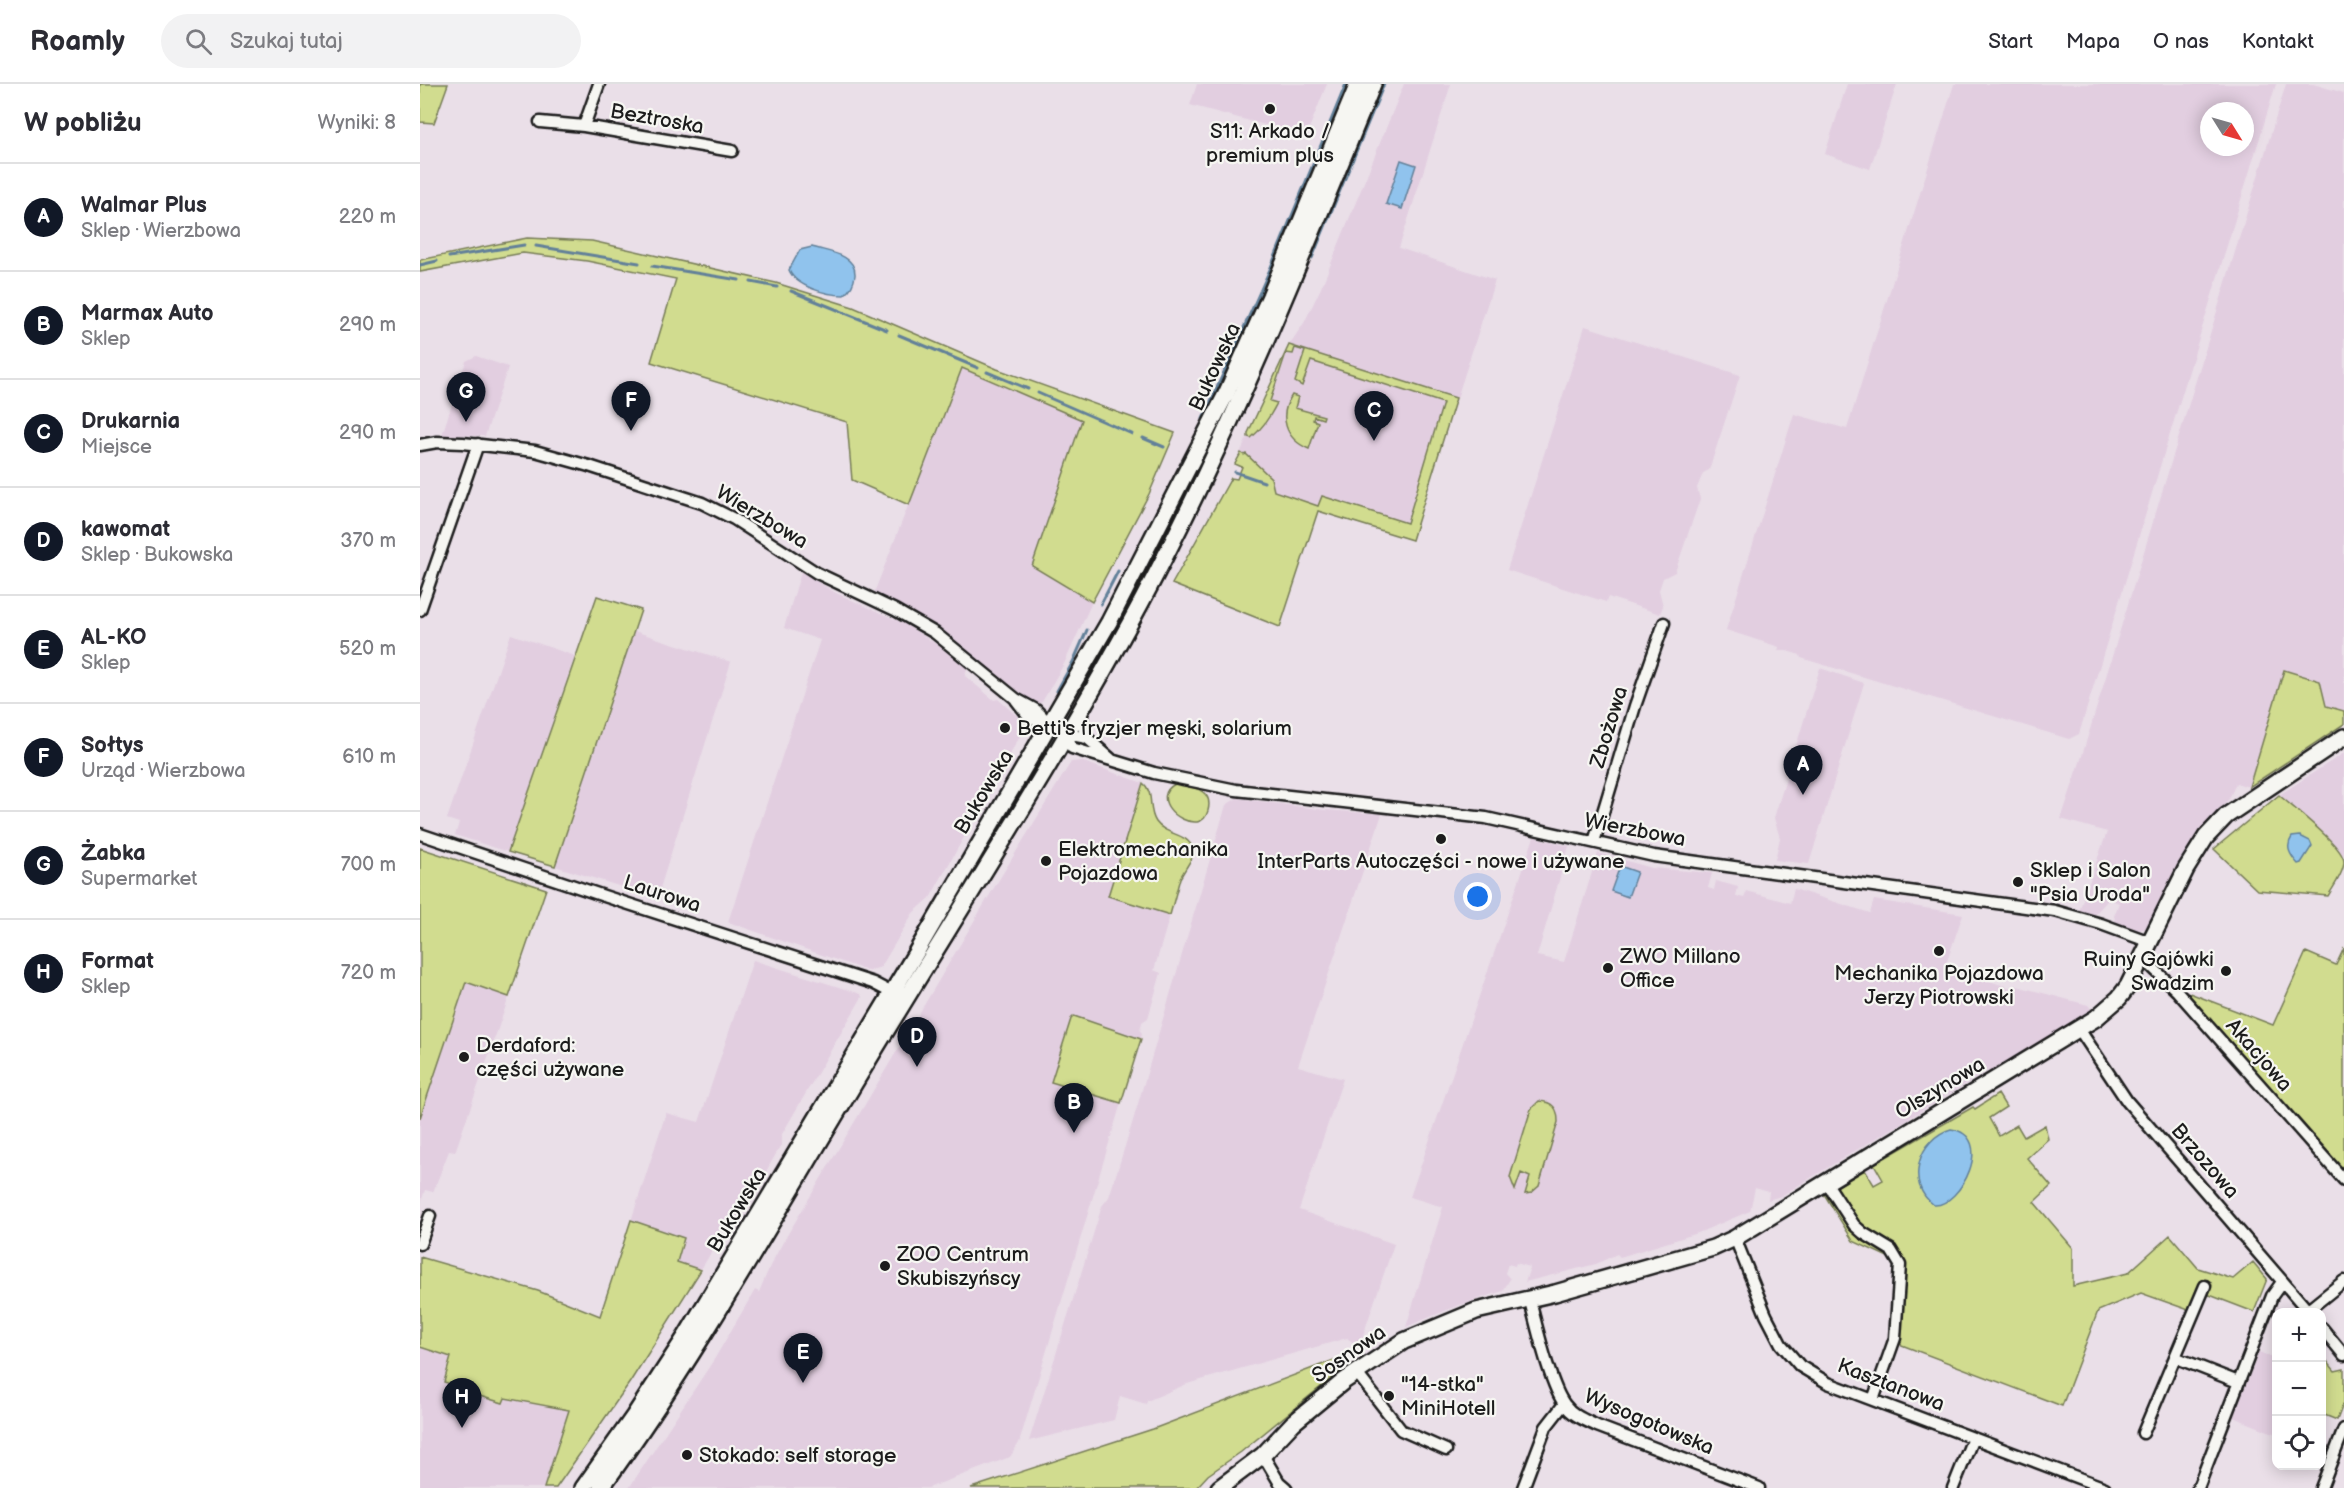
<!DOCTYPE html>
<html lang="pl">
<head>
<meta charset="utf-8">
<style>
	body { margin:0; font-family:"Balsamiq Sans",sans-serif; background:#f2f2f3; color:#2b2b33 }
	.controls { position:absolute; right:18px; bottom:18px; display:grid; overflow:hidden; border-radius:12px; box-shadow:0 3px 15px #0003 }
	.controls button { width:54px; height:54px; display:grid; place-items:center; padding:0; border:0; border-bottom:2px solid #e1e1e2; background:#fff; color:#2b2b33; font:30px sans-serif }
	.compass { position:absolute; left:1780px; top:18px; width:54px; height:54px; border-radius:50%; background:#fff; box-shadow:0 3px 15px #0003; rotate:127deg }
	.you { position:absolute; left:1058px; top:813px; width:21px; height:21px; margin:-15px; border:4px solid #fff; border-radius:50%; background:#1a73e8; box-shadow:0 0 0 9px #1a73e833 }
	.badge { display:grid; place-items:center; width:39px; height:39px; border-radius:50%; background:#111827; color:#fff; font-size:20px; font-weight:700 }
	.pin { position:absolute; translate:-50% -50px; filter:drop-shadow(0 2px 3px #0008) }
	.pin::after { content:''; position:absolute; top:32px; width:21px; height:18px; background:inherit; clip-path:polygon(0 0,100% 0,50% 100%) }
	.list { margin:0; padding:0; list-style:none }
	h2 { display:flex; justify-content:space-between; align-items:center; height:78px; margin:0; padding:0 24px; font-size:26px }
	h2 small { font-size:20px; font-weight:400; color:#7c7c81 }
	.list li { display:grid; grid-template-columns:39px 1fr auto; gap:18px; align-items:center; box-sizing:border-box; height:108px; padding:0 24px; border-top:2px solid #e1e1e2 }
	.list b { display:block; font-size:22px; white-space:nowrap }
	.list p { margin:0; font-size:20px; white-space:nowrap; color:#7c7c81 }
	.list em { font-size:20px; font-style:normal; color:#7c7c81 }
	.icon { flex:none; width:33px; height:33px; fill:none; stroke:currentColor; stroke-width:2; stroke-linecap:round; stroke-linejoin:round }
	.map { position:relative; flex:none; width:1924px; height:1404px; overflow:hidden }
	header { display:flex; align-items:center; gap:36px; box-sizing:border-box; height:84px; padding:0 30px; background:#fff; border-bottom:2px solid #e1e1e2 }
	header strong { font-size:28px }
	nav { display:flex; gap:33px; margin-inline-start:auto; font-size:21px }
	.search { width:420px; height:54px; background:#f2f2f3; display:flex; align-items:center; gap:15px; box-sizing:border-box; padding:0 21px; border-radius:33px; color:#7c7c81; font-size:22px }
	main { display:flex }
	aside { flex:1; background:#fff }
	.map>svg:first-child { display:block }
</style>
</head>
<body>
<header>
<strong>Roamly</strong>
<div class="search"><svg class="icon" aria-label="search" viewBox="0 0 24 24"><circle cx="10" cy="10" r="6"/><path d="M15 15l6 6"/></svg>Szukaj tutaj</div>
<nav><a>Start</a><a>Mapa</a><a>O nas</a><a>Kontakt</a></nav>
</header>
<main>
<aside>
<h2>W pobliżu<small>Wyniki: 8</small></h2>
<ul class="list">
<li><span class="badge">A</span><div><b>Walmar Plus</b><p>Sklep · Wierzbowa</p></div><em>220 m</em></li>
<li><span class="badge">B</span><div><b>Marmax Auto</b><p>Sklep</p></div><em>290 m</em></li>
<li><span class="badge">C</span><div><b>Drukarnia</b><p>Miejsce</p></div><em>290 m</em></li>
<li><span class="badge">D</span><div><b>kawomat</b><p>Sklep · Bukowska</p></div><em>370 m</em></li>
<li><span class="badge">E</span><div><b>AL-KO</b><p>Sklep</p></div><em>520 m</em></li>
<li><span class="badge">F</span><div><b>Sołtys</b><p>Urząd · Wierzbowa</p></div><em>610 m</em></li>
<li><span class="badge">G</span><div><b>Żabka</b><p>Supermarket</p></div><em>700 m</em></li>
<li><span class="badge">H</span><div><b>Format</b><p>Sklep</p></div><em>720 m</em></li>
</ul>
</aside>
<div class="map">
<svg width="1924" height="1404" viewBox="0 0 1924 1404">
	<rect width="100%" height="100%" fill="#eadfe8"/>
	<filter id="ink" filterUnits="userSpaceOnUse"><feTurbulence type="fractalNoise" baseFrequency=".0167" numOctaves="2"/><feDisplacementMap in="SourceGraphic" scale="12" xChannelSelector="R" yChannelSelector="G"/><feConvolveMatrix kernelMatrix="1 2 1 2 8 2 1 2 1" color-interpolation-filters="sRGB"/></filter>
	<g filter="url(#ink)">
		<!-- built -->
		<path fill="#e2cee0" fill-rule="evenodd" d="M 777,0 L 907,0 L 886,52 L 770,21 Z
			M 984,0 L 1031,0 L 979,164 L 1075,196 L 996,442 L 902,412 L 898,423 L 817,394 L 822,383 L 817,376 L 869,261 L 884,239 L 901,204 Z
			M 1427,0 L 1477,0 L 1450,85 L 1405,70 Z
			M 1534,0 L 1856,0 L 1659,650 L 1649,655 L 1381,574 L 1380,571 L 1367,567 L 1358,567 L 1359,563 L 1306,546 L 1374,330 L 1427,345 ZM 1789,27 L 1825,27 L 1825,63 L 1789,63 Z
			M 1866,0 L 1893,0 L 1924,9 L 1924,640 L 1829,703 L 1816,699 L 1809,715 L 1770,761 L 1732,835 L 1724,845 L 1717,846 L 1696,838 L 1694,832 L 1699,819 L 1689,815 L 1674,831 L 1659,827 L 1687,748 L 1641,735 L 1661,675 Z
			M 1165,242 L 1320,291 L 1289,386 L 1283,389 L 1277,404 L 1280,415 L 1255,488 L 1243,494 L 1239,506 L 1243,522 L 1240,530 L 1188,513 L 1186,518 L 1087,486 Z
			M 56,272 L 88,283 L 65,352 L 22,351 L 46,277 Z
			M 542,284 L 662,336 L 612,482 L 672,518 L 645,578 L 622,618 L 615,620 L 511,539 L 454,509 Z
			M 381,488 L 416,509 L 485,540 L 516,560 L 547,584 L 545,592 L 574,616 L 578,615 L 607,641 L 554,730 L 544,753 L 510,814 L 493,829 L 461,883 L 448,887 L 308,838 L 400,556 L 364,544 Z
			M 214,547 L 311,578 L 237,814 L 135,782 Z
			M 91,550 L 155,572 L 88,768 L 35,751 L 39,739 L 27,735 Z
			M 1400,584 L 1444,599 L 1389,780 L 1355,776 L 1360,754 L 1354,734 Z
			M 1924,669 L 1924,772 L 1859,711 Z
			M 661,677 L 723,699 L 689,812 L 750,831 L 734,886 L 741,889 L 728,934 L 722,938 L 720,947 L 722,949 L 721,955 L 654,932 L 631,998 L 701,1019 L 599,1359 L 590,1373 L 508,1404 L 209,1404 L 295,1274 L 335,1206 L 339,1208 L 350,1182 L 362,1160 L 566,817 L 651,678 Z
			M 817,714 L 905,726 L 962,730 L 878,982 L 923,995 L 879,1126 L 974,1160 L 939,1263 L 927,1254 L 767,1300 L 727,1317 L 726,1320 L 700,1312 L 694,1336 L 609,1357 L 682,1122 L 689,1113 L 712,1040 L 806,721 Z
			M 1114,753 L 1149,762 L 1117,872 L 1144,878 L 1178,769 L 1232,784 L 1292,789 L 1288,804 L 1294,806 L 1296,797 L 1318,803 L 1316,812 L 1324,814 L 1327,807 L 1370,819 L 1374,805 L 1450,829 L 1454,816 L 1543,830 L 1525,883 L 1591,904 L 1593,901 L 1668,921 L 1672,926 L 1663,934 L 1572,989 L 1567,987 L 1361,1112 L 1348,1116 L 1349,1108 L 1335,1104 L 1330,1127 L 1278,1149 L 1200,1173 L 1197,1170 L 1176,1180 L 1105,1198 L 1110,1183 L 1096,1179 L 1095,1182 L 1088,1180 L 1085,1189 L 1090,1195 L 1083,1207 L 1037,1222 L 986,1243 L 1023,1123 L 990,1113 Z
			M 333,876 L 441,910 L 442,913 L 362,1050 L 361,1061 L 314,1144 L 310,1143 L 299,1151 L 293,1162 L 294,1164 L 242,1249 L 136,1404 L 0,1404 L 0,1263 L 31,1273 L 42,1303 L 84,1319 L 85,1314 L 161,1291 L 246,1029 L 279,1038 Z
			M 46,898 L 89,913 L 35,1068 L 29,1067 L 13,1108 L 5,1106 L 0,1121 L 0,1034 Z
			M 1839,1268 L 1856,1275 L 1856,1350 L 1813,1333 Z"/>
		<!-- green -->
		<path fill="#d1dc8f" stroke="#767c56" stroke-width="1.5" d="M 0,0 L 28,0 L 14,39 L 0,38 Z
			M 107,154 L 172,157 L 356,199 L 433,223 L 577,285 L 755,349 L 729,410 L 672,518 L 612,482 L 662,336 L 542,284 L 489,421 L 432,396 L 427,338 L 231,278 L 256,195 L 167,177 L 103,169 L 0,188 L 0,176 Z
			M 869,261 L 1036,314 L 992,456 L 898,427 L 860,543 L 752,500 L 811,394 L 817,395 L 822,383 L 815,380 L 821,369 L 824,371 L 826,370 L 851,394 L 854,407 L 898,422 L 902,412 L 987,439 L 1023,319 L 891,277 L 882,302 L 875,298 L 885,267 L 875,264 L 873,270 L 866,269 L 850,317 L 857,319 C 850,333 843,344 831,354 L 828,353 L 828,349 Z
			M 872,311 L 878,313 L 875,324 L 904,332 L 903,335 L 894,332 L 893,336 L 898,338 L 889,365 C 865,355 858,332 872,311 Z
			M 177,512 L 221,526 L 135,782 L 88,768 Z
			M 1864,586 L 1900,597 L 1906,622 L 1924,627 L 1924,640 L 1829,703 Z
			M 723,699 C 735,709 727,725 736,738 C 746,752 767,748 773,765 L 772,774 L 760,794 L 750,831 L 688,812 Z
			M 755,700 C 765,702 780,703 786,711 C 792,719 788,737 777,738 C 757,740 731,713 755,700 Z
			M 1859,711 C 1872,723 1924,762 1924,778 C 1924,789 1913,803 1908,812 L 1837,806 L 1794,765 Z
			M 0,764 L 126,805 L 89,913 L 46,898 L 0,1034 Z
			M 1924,864 L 1924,1088 L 1759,905 L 1853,941 L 1886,868 L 1916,881 Z
			M 654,932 L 721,955 L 701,1019 L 631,998 L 651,935 Z
			M 1578,1010 L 1586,1023 L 1569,1034 L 1579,1052 L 1597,1041 L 1604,1053 L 1625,1041 L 1628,1055 L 1607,1074 L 1631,1102 L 1614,1118 L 1653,1164 L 1653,1202 L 1708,1189 L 1750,1151 L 1778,1184 L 1813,1195 L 1833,1178 L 1847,1195 L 1834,1228 L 1787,1210 L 1780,1230 L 1721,1209 L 1678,1227 L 1642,1322 L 1479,1260 L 1483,1180 L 1433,1157 L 1404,1110 L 1445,1086 L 1454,1101 L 1463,1096 L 1454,1080 L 1553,1023 L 1555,1025 Z
			M 1119,1017 C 1133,1018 1138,1024 1138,1038 L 1119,1102 L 1111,1109 L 1105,1110 L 1110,1093 L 1101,1089 L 1095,1106 L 1090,1093 L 1111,1025 Z
			M 211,1136 L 264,1154 L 257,1178 L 281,1186 L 210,1298 L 136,1404 L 124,1404 L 149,1326 L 85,1314 L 83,1319 L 46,1308 L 42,1303 L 24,1298 L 31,1273 L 0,1263 L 0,1173 L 118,1207 L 180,1232 Z
			M 1902,1271 L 1915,1287 L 1924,1285 L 1924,1318 L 1917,1336 L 1902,1330 Z
			M 914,1276 L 919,1288 L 821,1368 L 788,1391 L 776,1404 L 551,1404 L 733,1345 Z"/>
		<!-- water -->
		<path fill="#90c3ed" stroke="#628099" stroke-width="1.5" d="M 981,76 L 996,81 L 982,125 L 966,120 Z
			M 392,163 C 408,168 436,170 435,191 C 434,200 431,205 424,211 C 407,211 376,203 369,186 L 380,166 Z
			M 1880,752 L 1890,757 L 1892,762 L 1881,779 L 1878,780 C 1870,771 1865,763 1872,753 Z
			M 1200,782 L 1217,788 L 1208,813 L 1191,807 Z
			M 1531,1045 C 1577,1052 1540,1123 1514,1121 C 1484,1100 1499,1054 1531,1045 Z"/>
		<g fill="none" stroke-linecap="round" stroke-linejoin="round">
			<!-- stream -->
			<path stroke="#628099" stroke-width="3" d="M 116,162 L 219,179
				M 29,173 L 104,161
				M 892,174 L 964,0
				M 0,181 L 17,177
				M 232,182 L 319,196
				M 331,198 L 357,203
				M 371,207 L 467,246
				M 479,251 L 558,284
				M 567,288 L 608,305
				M 618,309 L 712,350
				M 783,335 L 851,183 L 926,0
				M 723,354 L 744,363
				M 815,388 L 844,398
				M 681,520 L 698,487
				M 637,607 L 653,578 L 667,546"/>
			<!-- street casing -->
			<g stroke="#1c1c1c" stroke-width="15">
				<path id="street" d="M 120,38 L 164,42 L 312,67
					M 164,42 L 179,0
					M 0,361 L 17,358 L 43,359 L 115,367 L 169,382 L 282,419 L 314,435 L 397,489 L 475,526 L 515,549 L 596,615 L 616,626 L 630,640
					M 0,526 L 58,360
					M 596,616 L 610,634 L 630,640 L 646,650 L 667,654 L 691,675
					M 661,625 L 663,644 L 667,654
					M 646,650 L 652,664 L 734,689 L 816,706 L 1066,734 L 1234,772 L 1635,827 L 1681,840 L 1730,858
					M 0,750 L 184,812 L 453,899 L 472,909
					M 1174,758 L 1215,622 L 1244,539
					M 1722,876 L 1731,882 L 1757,907 L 1924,1096
					M 1659,945 L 1707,1017 L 1889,1228
					M 1406,1098 L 1434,1141 L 1443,1149 L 1471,1166 L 1480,1181 L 1475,1254 L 1453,1316
					M 1315,1154 L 1346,1231 L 1361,1260 L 1380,1282 L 1408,1299 L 1685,1404
					M 0,1160 L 10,1132
					M 1109,1213 C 1116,1239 1130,1302 1145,1321 C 1153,1332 1165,1336 1177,1342 L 1339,1404
					M 1887,1227 L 1924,1197
					M 1902,1244 L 1924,1271
					M 1757,1274 L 1818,1298
					M 936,1288 L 981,1346 L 1026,1366
					M 1723,1349 L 1785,1202
					M 843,1371 L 859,1398 L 866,1404
					M 1103,1404 L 1126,1343 L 1144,1320
					M 1533,1404 L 1553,1354
					M 1778,1404 L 1852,1212 L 1862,1198
					M 1901,1404 L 1924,1345"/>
			</g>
			<!-- secondary casing -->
			<g stroke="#1c1c1c" stroke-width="20">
				<path id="secondary" d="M 163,1404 L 214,1332 L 266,1252 L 497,867 L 689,538 L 806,310 L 850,212 L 938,0
					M 181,1404 C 279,1269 360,1122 446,980 C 539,826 638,674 723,515 C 811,349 882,174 953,0
					M 799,1404 L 843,1371 L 873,1339 L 924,1297 L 984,1257 L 1056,1227 L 1135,1209 L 1293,1164 L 1315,1154 L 1676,934 L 1699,914 L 1708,902 L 1766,785 L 1786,753 L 1806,732 L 1924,653"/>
			</g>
			<!-- street -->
			<use href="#street" stroke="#f6f6f2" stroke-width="10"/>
			<!-- secondary -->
			<use href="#secondary" stroke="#f6f6f2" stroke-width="15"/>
		</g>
	</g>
	<!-- markers -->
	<g fill="#1c1c1c" stroke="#f6f6f2" stroke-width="2">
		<circle cx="850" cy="25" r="6"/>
		<circle cx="585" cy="644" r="6"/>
		<circle cx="1021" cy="755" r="6"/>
		<circle cx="626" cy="777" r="6"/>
		<circle cx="1598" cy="798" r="6"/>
		<circle cx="1519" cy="867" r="6"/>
		<circle cx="1188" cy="884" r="6"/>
		<circle cx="1806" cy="887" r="6"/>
		<circle cx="44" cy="973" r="6"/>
		<circle cx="465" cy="1182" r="6"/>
		<circle cx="969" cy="1312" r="6"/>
		<circle cx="267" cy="1371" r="6"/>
	</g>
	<g text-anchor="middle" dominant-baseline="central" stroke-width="4.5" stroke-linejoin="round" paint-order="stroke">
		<!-- street labels -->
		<g font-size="21" fill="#1c1c1c" stroke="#f6f6f2">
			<text transform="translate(237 35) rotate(10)">Beztroska</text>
			<text transform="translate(795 283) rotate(-65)">Bukowska</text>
			<text transform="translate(342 433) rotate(31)">Wierzbowa</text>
			<text transform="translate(1189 643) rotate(-73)">Zbożowa</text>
			<text transform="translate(564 708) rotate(-59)">Bukowska</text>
			<text transform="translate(1215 746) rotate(11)">Wierzbowa</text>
			<text transform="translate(242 810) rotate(18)">Laurowa</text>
			<text transform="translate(1839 971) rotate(49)">Akacjowa</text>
			<text transform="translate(1520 1004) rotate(-31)">Olszynowa</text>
			<text transform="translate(1785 1077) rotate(49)">Brzozowa</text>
			<text transform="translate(317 1126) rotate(-59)">Bukowska</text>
			<text transform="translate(929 1270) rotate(-35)">Sosnowa</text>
			<text transform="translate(1471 1301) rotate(21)">Kasztanowa</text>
			<text transform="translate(1229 1338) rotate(23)">Wysogotowska</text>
		</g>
		<!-- poi labels -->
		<g font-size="21" fill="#1c1c1c" stroke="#f6f6f2" text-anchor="start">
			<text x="850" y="47" text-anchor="middle">S11: Arkado /<tspan x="850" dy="24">premium plus</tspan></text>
			<text x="597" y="644">Betti's fryzjer męski, solarium</text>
			<text x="638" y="765">Elektromechanika<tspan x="638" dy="24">Pojazdowa</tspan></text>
			<text x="1021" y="777" text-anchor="middle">InterParts Autoczęści - nowe i używane</text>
			<text x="1610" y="786">Sklep i Salon<tspan x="1610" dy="24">"Psia Uroda"</tspan></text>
			<text x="1200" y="872">ZWO Millano<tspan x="1200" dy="24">Office</tspan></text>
			<text x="1794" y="875" text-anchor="end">Ruiny Gajówki<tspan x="1794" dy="24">Swadzim</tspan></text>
			<text x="1519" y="889" text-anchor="middle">Mechanika Pojazdowa<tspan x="1519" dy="24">Jerzy Piotrowski</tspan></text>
			<text x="56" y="961">Derdaford:<tspan x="56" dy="24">części używane</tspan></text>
			<text x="477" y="1170">ZOO Centrum<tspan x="477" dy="24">Skubiszyńscy</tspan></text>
			<text x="981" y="1300">"14-stka"<tspan x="981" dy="24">MiniHotell</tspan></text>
			<text x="279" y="1371">Stokado: self storage</text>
		</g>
	</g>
</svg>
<div class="controls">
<button>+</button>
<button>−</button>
<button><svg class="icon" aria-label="locate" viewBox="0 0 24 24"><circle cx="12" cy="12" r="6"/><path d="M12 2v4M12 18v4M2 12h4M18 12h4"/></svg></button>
</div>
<svg class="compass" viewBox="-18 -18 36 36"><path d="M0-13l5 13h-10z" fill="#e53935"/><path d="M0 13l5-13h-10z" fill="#7c7c81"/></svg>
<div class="you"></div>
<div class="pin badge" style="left:1383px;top:711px">A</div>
<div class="pin badge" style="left:654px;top:1049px">B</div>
<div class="pin badge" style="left:954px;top:357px">C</div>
<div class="pin badge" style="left:497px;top:983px">D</div>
<div class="pin badge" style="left:383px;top:1299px">E</div>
<div class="pin badge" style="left:211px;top:347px">F</div>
<div class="pin badge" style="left:46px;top:338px">G</div>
<div class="pin badge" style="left:42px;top:1344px">H</div>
</div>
</main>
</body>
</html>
